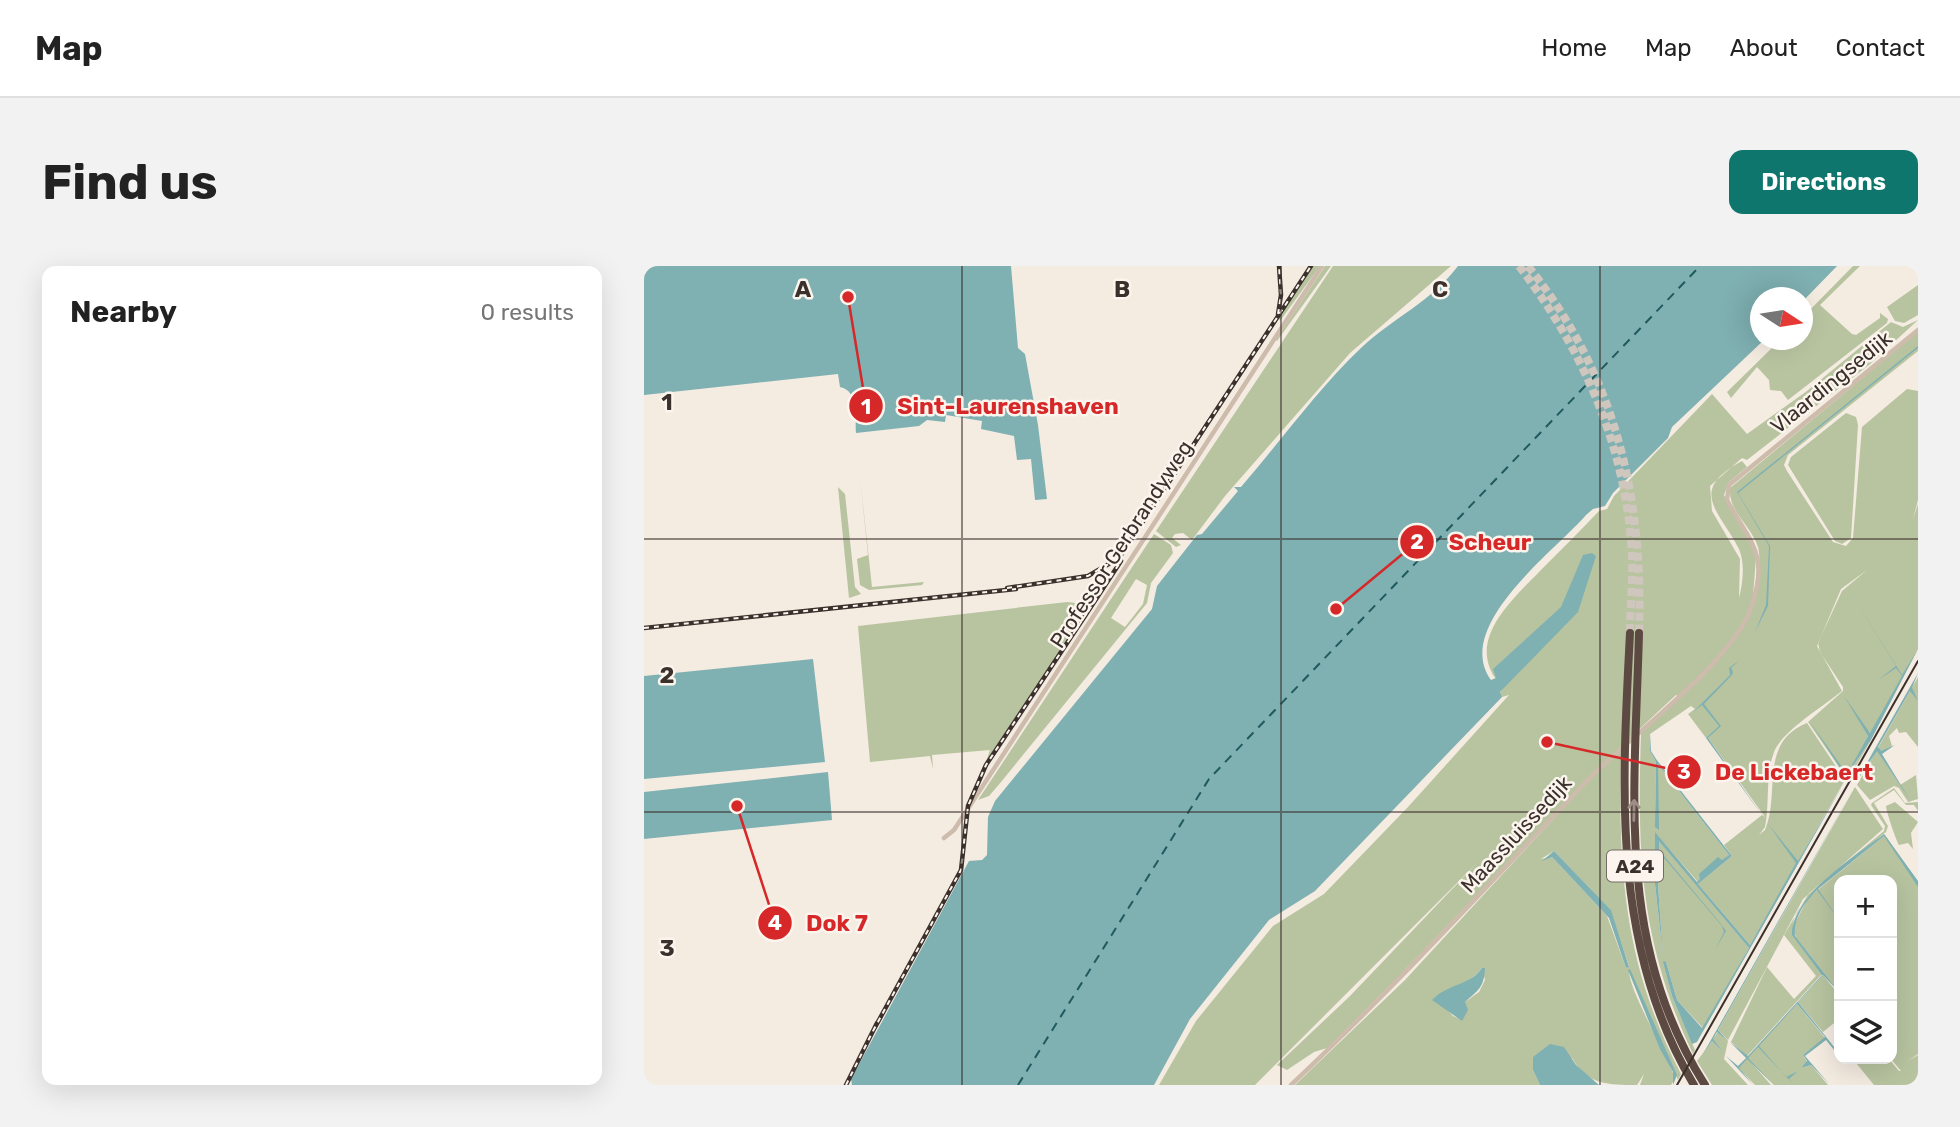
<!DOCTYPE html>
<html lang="en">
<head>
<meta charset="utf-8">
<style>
	body { margin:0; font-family:Rubik,sans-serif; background:#f2f2f2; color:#222 }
	.controls { position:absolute; right:21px; bottom:21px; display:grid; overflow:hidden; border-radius:14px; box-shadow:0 7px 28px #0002 }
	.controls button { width:63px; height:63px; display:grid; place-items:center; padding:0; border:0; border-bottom:2px solid #e0e0e0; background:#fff; color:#222; font:35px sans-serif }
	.compass { position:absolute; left:1106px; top:21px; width:63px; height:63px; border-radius:50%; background:#fff; box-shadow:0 7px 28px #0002; rotate:102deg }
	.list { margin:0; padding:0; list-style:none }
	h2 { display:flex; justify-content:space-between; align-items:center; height:91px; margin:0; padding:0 28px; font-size:30px }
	h2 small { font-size:23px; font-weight:400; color:#767676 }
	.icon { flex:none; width:38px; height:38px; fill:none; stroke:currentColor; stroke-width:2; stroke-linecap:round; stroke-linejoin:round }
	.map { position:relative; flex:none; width:1274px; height:819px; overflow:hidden; border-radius:14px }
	header { display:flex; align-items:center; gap:42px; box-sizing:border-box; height:98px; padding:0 35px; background:#fff; border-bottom:2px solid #e0e0e0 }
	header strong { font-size:33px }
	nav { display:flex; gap:38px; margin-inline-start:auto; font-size:24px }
	.intro { display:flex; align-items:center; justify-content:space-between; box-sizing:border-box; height:168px; padding:0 42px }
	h1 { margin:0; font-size:49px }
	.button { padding:18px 32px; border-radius:14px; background:#0f766e; color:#fff; font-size:24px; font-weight:700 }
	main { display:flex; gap:42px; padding:0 42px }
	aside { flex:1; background:#fff; border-radius:14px; box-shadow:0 7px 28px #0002 }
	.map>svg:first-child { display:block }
</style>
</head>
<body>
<header>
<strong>Map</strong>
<nav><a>Home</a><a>Map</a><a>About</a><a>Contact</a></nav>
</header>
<div class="intro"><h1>Find us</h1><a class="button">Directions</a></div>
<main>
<aside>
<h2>Nearby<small>0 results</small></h2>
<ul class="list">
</ul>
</aside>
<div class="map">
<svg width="1274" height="819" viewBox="0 0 1274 819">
	<rect width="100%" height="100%" fill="#f4ebe1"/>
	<!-- green -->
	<path fill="#b8c4a0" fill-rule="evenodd" d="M 664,0 L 676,0 L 636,55 L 634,50 Z
		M 681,0 L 687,0 L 633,75 L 632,74 Z
		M 689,0 L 807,0 L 706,87 L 581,230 L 548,274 L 539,267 L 531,268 L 528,272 L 537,279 L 532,281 L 512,265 Z
		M 1209,0 L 1216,0 L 1176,39 L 1208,68 L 1212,69 L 1236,52 L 1236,47 L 1244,53 L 1243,57 L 1144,134 L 1137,125 L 1126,124 L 1125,114 L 1113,101 L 1087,132 L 1083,126 L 1136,74 L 1158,74 L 1159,51 Z
		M 1274,19 L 1274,49 L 1260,57 L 1251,55 L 1243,41 Z
		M 1274,54 L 1225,99 L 1103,194 L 1098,192 L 1066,220 L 1068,245 L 1096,293 L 1095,332 C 1099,317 1101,297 1095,283 C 1075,244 1043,225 1098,195 L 1103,201 L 1085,216 L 1080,229 L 1106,272 L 1112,291 L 1109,331 C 1112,314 1118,297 1114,281 C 1107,259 1084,246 1086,222 L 1274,66 L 1274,85 L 1144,189 L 1140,199 L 1143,205 L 1189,276 L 1202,280 L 1209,272 L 1218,161 L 1263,123 L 1274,125 L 1274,234 L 1269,253 L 1274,238 L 1274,383 L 1227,467 L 1220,462 L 1224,470 L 1204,508 L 1227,474 L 1204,514 L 1164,456 L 1199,425 L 1199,421 L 1176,386 L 1174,377 L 1198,325 L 1223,304 L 1197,323 L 1173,380 L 1198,425 C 1180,440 1138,465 1130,486 C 1121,509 1126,537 1121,561 L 1115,569 L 1057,617 L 1121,564 C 1137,526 1114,477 1163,457 L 1201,514 L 1106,679 L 1054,618 L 1088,590 L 1080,579 L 1118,549 L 1121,551 L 1064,472 L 1068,468 L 1062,472 L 1044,448 L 1051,443 L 1047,440 L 1006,468 L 1006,485 L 1012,496 L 1011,561 L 1014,498 L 1085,589 L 1054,616 L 1011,567 L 1011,618 L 1019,690 L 1014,619 L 1015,574 L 1105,682 L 1059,762 L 1033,734 L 1022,696 L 1020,696 L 1028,730 L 1051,784 L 1049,788 C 996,677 993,588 997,467 L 1036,431 L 1032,429 C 911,540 802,666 683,782 L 670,786 L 643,804 L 633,799 L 706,730 L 833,597 L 611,819 L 515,819 L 552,755 L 629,660 L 680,628 L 764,541 L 865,429 L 858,431 L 856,427 L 859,422 C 817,378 866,336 897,304 C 916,285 936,265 955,245 L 963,243 L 970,230 L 1068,128 L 1103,168 L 1163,125 L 1247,56 L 1259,61 Z
		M 1202,147 L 1212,151 L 1214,159 L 1207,272 L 1198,278 L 1191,275 L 1144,199 L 1147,191 Z
		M 216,211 L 228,321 L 280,316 L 278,319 L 225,324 L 216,319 L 213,293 L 224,289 Z
		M 194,221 L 201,228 L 211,321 L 217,328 L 205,332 Z
		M 510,268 L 527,279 L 529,287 L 507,317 L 503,337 L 357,516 L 345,530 L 334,534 ZM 492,313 L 503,319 L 499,338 L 481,361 L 467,352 Z
		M 423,336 L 432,337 L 442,346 L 341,499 L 346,484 L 288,489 L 289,503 L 286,490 L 226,496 L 214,360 Z
		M 1274,411 L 1274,481 L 1262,466 L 1255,467 L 1253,462 L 1245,470 L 1248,480 L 1236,489 L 1256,519 L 1272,509 L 1274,533 L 1264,536 L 1255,522 L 1250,520 L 1226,534 L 1213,519 Z
		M 977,485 C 974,605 980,699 1037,808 L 1034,814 L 985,703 C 984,726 1024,787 1031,813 L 1027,819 L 996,819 L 1000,808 L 993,819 C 965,819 943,819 928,792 L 889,804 L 896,819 L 651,819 L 761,714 L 951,508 ZM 910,585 L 966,643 L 985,700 L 982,702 L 963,650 L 908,591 L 897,593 ZM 838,702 L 841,714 L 835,726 L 821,736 L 818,754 L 809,750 L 791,731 C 806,725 830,714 838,702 Z
		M 1211,521 L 1239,563 L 1159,633 L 1084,774 L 1074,764 Z
		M 1250,522 L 1261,537 L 1274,536 L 1274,545 L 1270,539 L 1262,539 L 1250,524 L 1230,537 L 1244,560 L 1242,566 L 1174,621 L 1165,631 L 1241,569 L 1274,616 L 1274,788 L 1264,795 L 1274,789 L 1274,819 L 1230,819 L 1212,797 L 1215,793 L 1245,793 L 1255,805 L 1257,805 L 1247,793 L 1248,614 L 1195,614 L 1195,726 L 1150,669 L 1151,657 L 1163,634 C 1131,664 1163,683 1178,708 L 1103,790 L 1087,776 L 1123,701 L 1150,733 L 1172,710 L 1140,669 L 1165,627 L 1240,565 L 1241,560 L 1227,539 L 1228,537 Z
		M 1251,536 L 1274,556 L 1267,567 L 1269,583 L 1264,577 L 1255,579 C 1252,574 1242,545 1242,540 Z
		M 1179,709 L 1195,729 L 1195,753 L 1179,766 L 1154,736 Z
		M 1153,738 L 1181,772 L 1159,789 L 1163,796 L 1157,802 L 1167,799 L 1184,819 L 1130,819 L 1105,794 L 1127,819 L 1111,819 L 1094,802 Z
		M 1074,766 L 1084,775 L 1080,793 L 1104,819 L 1068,819 L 1053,795 L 1068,775 L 1079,786 L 1068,774 Z"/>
	<!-- water -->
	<path fill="#7fb0b2" d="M 0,0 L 367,0 L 374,82 L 381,88 L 394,159 L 403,233 L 391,234 L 387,193 L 373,194 L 370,170 L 337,163 L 338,155 L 302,149 L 301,156 L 283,154 L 275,160 L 212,167 C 211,151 215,125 196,121 L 194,108 L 0,129 Z
		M 814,0 L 1193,0 L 1159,35 L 1158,32 L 1116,32 L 1116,74 L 1120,74 L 1028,161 L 1024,172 L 969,227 L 961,240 L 949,243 L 942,249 C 912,284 808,360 847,414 L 852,412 L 849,403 L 917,341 L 939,289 L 948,287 L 952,290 L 934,346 L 856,426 L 858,431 L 671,625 L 625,654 L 546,753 L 510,819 L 208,819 L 207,813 L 325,595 L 338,594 L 343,589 L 344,551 L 351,535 L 508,343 L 513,320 L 553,269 L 558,268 L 594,225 L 590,221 L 597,221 C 637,175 673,124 717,82 C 749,52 788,35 814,0 Z
		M 1274,80 L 1274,82 L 1094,227 L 1126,280 L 1124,340 L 1111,366 L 1122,339 L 1125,280 L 1093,226 Z
		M 1203,321 L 1258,409 L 1274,383 L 1227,474 L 1203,509 L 1200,508 L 1166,456 L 1203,508 L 1224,470 L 1200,430 L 1226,467 L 1258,410 L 1252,402 L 1234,414 L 1252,400 Z
		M 169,393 L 181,496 L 0,513 L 0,410 Z
		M 1096,394 L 1087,402 L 1089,406 L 1088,409 L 1060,438 L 1077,460 L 1064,472 L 1120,552 L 1062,472 L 1075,460 L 1058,439 L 1049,446 L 1086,409 L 1085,402 Z
		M 1274,407 L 1268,422 L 1274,435 L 1266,425 L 1234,481 L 1237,485 L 1251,479 L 1238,488 L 1266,534 L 1233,485 L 1212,516 Z
		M 1006,468 L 1007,485 L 1012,493 L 1088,590 L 1054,618 L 1106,679 L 1152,597 L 1124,558 L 1154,595 L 1200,517 L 1053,776 L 1048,778 L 1028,730 L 1019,695 L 1022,696 L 1033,734 L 1058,762 L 1105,682 L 1015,575 L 1015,584 L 1077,658 L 1082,665 L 1071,684 L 1080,666 L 1078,660 L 1015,586 L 1014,619 L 1019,690 L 1011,618 L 1011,566 L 1053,616 L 1056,613 L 1055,608 L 1074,591 L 1078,594 L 1085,589 L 1014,498 L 1015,564 L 1011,561 L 1012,496 L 1006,485 Z
		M 184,506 L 188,554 L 0,573 L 0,526 Z
		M 1208,525 L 1074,764 L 1084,775 L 1073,766 L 1069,773 L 1079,786 L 1068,775 L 1059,788 Z
		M 1240,568 L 1274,615 L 1274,621 L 1240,570 L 1174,623 L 1195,654 L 1173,624 C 1161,636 1149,652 1151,670 L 1195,726 L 1179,709 L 1154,736 L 1195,787 L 1195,790 L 1182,774 L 1161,790 L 1186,819 L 1167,799 L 1157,802 L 1163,795 L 1159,789 L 1181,771 L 1153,738 L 1115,780 L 1142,811 L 1154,805 L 1145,813 L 1150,819 L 1114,781 L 1104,792 L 1130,819 L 1103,793 L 1095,802 L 1109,819 L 1082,790 L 1094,800 L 1102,792 L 1086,776 L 1104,790 L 1178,709 L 1148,669 C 1148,629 1210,591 1240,568 Z
		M 910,585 L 967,644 L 985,701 L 982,702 L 965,652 L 908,591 L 898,595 Z
		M 838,702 L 841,702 C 840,721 835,724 821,736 L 824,744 L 818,755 L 788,734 C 803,718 827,719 838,702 Z
		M 986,703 L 1033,809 L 1029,819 L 1029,806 L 1016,783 L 984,704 Z
		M 906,778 L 920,781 L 932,799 L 955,819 L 896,819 L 889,804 L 889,791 Z"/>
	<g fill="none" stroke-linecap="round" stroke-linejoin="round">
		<!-- ferry -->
		<path stroke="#1f5a5e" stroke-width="2" stroke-dasharray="9 7" stroke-linecap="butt" d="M 374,819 L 565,513 L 1056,0"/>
		<!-- motorway-tunnel -->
		<path stroke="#cfc6bd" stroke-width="8" stroke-dasharray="8 4" stroke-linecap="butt" d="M 875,0 C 940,85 983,183 988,291 C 989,316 986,342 986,367
			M 884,0 C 971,108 1000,231 995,367"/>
		<!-- tertiary -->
		<path stroke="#cdbbac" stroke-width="4.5" d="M 300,572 L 310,564 L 678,0
			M 647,819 C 749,723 843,620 940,518 C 983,472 1088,397 1107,342 C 1126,287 1106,277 1083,234 L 1085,219 L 1274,64"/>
		<!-- motorway -->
		<path stroke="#5c4a42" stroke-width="8" d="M 986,367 C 978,522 967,681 1050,819
			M 995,367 C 991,526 971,678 1061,819"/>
		<!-- tram -->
		<path stroke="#3b302b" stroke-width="2" d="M 1033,819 L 1274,395"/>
		<!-- rail casing -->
		<g stroke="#3b302b" stroke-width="4.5">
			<path id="rail" d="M 634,48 L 637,29 L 635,0
				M 363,322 L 444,310 L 475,292 L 667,0
				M 439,353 L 477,295
				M 0,362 L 372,323
				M 229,765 L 317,604 L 324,540 L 342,499 L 443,347
				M 202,819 L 233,757"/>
		</g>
		<!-- rail -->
		<use href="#rail" stroke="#fbf5ee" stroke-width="2" stroke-dasharray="5" stroke-linecap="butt"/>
	</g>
	<!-- one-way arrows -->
	<defs><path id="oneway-shaft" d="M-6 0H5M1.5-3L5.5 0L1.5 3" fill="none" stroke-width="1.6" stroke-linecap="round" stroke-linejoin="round" transform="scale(1.75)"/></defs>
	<use stroke="#9c8e87" href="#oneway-shaft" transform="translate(990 544) rotate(-89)"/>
	<!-- grid -->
	<path fill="none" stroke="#3b302b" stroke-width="2" stroke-opacity="0.55" d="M 318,0 L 318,819M 637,0 L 637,819M 956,0 L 956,819M 0,273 L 1274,273M 0,546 L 1274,546"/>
	<g text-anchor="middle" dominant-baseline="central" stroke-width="5" stroke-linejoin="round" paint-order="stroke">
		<!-- shield labels -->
		<rect fill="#fbf5ee" stroke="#756b66" stroke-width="2" x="963" y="584.5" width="56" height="31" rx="5"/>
		<g font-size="19" font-weight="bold" fill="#3b302b">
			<text x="991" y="600">A24</text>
		</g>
		<!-- street labels -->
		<g font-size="21" fill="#3b302b" stroke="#fbf5ee">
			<text transform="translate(1187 116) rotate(-39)">Vlaardingsedijk</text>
			<text transform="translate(477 278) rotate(-57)">Professor Gerbrandyweg</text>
			<text transform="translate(872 568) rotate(-47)">Maassluissedijk</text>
		</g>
	</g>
	<g font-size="23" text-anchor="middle" font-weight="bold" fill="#3b302b" stroke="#fbf5ee" stroke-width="5" stroke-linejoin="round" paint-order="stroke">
		<text x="159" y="31">A</text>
		<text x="478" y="31">B</text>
		<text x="796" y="31">C</text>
		<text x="23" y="144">1</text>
		<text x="23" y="417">2</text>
		<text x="23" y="690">3</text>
	</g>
	<!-- callouts -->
	<path fill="none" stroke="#d62828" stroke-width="2.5" d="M204 31L222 140M692 343L773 276M903 476L1040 506M93 540L131 657"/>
	<g fill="#d62828" stroke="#fbf5ee" stroke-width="2.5">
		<circle cx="204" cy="31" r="7"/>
		<circle cx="692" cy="343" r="7"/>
		<circle cx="903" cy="476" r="7"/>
		<circle cx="93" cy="540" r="7"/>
		<circle cx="222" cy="140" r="18"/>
		<circle cx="773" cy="276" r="18"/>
		<circle cx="1040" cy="506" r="18"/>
		<circle cx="131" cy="657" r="18"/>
	</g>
	<g font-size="21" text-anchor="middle" font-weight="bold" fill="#fff">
		<text x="222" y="148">1</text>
		<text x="773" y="283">2</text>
		<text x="1040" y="513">3</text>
		<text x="131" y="664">4</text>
	</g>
	<g font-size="23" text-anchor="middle" font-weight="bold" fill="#d62828" stroke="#fbf5ee" stroke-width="5" stroke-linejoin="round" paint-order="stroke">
		<text x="364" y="148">Sint-Laurenshaven</text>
		<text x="846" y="284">Scheur</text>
		<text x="1150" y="514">De Lickebaert</text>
		<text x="193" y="665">Dok 7</text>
	</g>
</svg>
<div class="controls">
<button>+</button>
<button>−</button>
<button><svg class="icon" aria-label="layers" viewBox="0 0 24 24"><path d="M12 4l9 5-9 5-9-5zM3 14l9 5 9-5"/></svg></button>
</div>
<svg class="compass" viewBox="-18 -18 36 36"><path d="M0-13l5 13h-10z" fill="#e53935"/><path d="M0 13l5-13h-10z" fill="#767676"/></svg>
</div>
</main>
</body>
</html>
